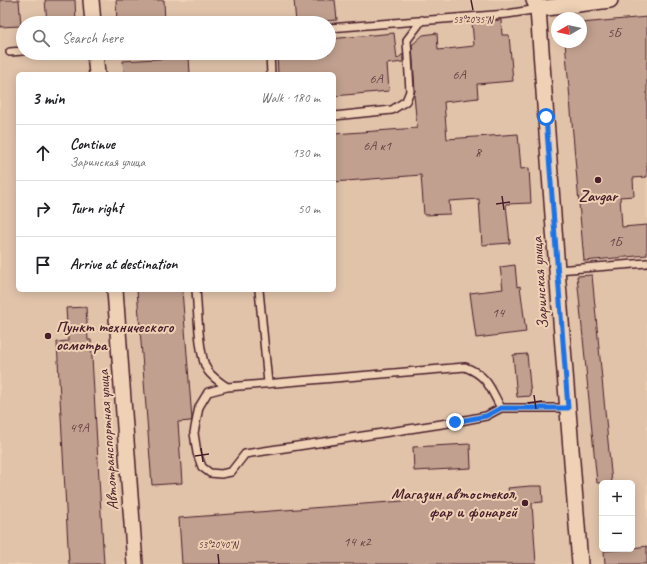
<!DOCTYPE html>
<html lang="en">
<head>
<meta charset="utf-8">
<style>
	body { margin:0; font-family:Caveat,sans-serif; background:#f2f2f2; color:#202124 }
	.controls { position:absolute; right:12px; bottom:12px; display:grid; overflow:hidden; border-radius:6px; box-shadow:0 2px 10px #0003 }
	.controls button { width:36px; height:36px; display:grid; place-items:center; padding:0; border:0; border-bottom:1px solid #e0e0e0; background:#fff; color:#202124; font:20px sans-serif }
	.compass { position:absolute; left:551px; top:12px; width:36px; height:36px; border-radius:50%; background:#fff; box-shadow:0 2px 10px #0003; rotate:261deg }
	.stop { position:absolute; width:12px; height:12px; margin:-9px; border:3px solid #1a73e8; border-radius:50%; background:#fff }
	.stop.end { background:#1a73e8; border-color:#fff; box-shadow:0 1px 4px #0008 }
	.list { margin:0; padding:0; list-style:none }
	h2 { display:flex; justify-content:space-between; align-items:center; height:52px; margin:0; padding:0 16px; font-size:17px }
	h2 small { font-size:13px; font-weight:400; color:#757577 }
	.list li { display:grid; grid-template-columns:26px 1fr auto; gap:12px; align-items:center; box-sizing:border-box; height:56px; padding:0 16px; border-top:1px solid #e0e0e0 }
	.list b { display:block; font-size:15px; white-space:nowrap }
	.list p { margin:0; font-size:13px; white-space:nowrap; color:#757577 }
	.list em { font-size:13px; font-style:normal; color:#757577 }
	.icon { flex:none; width:22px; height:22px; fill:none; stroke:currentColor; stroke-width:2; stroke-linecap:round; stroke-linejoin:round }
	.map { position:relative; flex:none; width:647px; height:564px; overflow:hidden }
	.search { position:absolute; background:#fff; box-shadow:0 2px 10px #0003; left:16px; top:16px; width:320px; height:44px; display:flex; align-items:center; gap:10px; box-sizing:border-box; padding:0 14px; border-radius:22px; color:#757577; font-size:15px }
	.panel { position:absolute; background:#fff; box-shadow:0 2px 10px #0003; left:16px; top:72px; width:320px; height:220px; border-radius:6px }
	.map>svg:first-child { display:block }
</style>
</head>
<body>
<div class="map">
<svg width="647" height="564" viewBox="0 0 647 564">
	<rect width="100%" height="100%" fill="#efd2b6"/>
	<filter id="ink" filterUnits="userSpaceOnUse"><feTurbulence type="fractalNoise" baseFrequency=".025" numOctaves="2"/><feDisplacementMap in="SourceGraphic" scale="8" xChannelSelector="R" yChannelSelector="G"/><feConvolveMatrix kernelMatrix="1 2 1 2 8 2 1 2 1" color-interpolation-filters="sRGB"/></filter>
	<g filter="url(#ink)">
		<!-- built -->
		<path fill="#e1c3aa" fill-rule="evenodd" d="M 0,0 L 647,0 L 647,564 L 0,564 ZM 557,18 L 581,18 L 581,42 L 557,42 ZM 23,23 L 329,23 L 329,53 L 23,53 ZM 18,74 L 334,74 L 334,290 L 18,290 ZM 602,483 L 632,483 L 632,549 L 602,549 Z"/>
		<!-- building -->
		<path fill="#c1a08f" stroke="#4a1f2b" d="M 0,0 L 19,0 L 21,26 L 0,27 Z
			M 45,0 L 75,0 L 76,23 L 47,23 Z
			M 116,0 L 164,0 L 165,23 L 117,23 Z
			M 294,0 L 335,0 L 337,20 L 296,23 Z
			M 647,17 L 647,177 L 633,178 L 634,196 L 620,197 L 622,227 L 647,225 L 647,255 L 584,261 L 565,42 L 581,42 L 581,23 Z
			M 501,20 L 502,35 L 509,35 L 513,81 L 477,84 L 478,98 L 444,102 L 447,139 L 518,134 L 521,169 L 529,168 L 531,203 L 506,204 L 510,243 L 482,245 L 479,199 L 449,201 L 450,214 L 424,215 L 421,175 L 334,182 L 334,134 L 417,128 L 414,94 L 415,91 L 412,45 L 423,35 L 437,33 L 438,50 L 474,46 L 472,22 Z
			M 394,33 L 397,59 L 403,54 L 403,62 L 387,64 L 389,91 L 334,96 L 334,74 L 278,74 L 277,53 L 329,53 L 329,39 Z
			M 189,57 L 190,74 L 124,74 L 123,61 Z
			M 515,265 L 517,287 L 520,286 L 526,332 L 476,338 L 470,293 L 503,289 L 500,267 Z
			M 592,275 L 612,483 L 597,483 L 577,276 Z
			M 137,290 L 182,290 L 192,419 L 191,421 L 178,422 L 182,483 L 152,485 Z
			M 86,307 L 88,340 L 91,340 L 104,564 L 69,564 L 57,342 L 68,341 L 66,308 Z
			M 527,354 L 531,396 L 517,397 L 513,355 Z
			M 470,444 L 471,468 L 414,471 L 413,447 Z
			M 530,486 L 542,486 L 543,502 L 532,503 L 536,564 L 182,564 L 179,518 L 509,493 L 508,488 Z
			M 647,546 L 647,564 L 605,564 L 604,551 L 632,549 L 632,548 Z"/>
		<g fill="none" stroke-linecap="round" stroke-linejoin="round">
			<!-- service casing -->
			<g stroke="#4a1f2b" stroke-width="10">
				<path id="service" d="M 329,28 L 507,14 L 538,9
					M 10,52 L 23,51
					M 270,53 L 271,74
					M 334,116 L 392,110 L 406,101 L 410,91 L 407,40 L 422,20
					M 557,270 L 647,263
					M 196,290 C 198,308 198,358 208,371 C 213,378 220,382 227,387
					M 259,290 L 268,383
					M 501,408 L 486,416 L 455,422 L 245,454 L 231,472 L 221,474 L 210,473 L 202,467 L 197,453 L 194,433 L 199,407 L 208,392 L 227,387 L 465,367 C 488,376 490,388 501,408 L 568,408"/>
			</g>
			<!-- minor casing -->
			<g stroke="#4a1f2b" stroke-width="18">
				<path id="minor" d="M 91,0 L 93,23
					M 534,0 L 538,9 L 557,270 L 580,564
					M 538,9 L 610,0
					M 95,53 L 97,74
					M 115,290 L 135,564"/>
			</g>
			<!-- service -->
			<use href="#service" stroke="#efd2b6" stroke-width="7"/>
			<!-- minor -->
			<use href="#minor" stroke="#efd2b6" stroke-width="15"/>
		</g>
	</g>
	<g fill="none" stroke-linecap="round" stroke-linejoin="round" filter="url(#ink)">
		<!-- route -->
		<path stroke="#1a73e8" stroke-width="5" d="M 455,422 L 486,416 L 501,408 L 568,408 L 546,117"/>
	</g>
	<!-- ticks -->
	<path fill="none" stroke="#4a1f2b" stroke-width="1.5" d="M 471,0 L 473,10M 502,196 L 504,210M 496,204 L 510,202M 534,395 L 536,409M 528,403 L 542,401M 201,448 L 203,462M 195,456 L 209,454M 218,554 L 219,564"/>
	<!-- markers -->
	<g fill="#4a1f2b" stroke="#efd2b6" stroke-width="1.5">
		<circle cx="598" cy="180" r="4"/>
		<circle cx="48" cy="336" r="4"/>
		<circle cx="525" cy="503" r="4"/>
	</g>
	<g text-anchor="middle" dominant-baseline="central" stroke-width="4" stroke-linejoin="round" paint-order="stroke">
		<!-- number labels -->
		<g font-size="14" fill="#683f44">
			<text x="614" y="32">5Б</text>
			<text x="459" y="74">6А</text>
			<text x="376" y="78">6А</text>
			<text x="377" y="145">6А к1</text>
			<text x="478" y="152">8</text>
			<text x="615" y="241">1Б</text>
			<text x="498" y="312">14</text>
			<text x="79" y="427">49А</text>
			<text x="357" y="541">14 к2</text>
		</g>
		<!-- poi labels -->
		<g font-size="16" font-weight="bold" fill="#4a1f2b" stroke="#efd2b6">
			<text x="598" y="196">Zavgar</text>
			<text x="56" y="327" text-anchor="start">Пункт технического<tspan x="56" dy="18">осмотра</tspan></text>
			<text x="517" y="494" text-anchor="end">Магазин автостекол,<tspan x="517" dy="18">фар и фонарей</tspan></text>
		</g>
		<!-- street labels -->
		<g font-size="16" fill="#4a1f2b" stroke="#efd2b6">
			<text transform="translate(540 283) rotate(-94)">Заринская улица</text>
			<text transform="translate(108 440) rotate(-94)">Автотранспортная улица</text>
		</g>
	</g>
	<g font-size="10" text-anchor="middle" fill="#4a1f2b" stroke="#efd2b6" stroke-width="4" stroke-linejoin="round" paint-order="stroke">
		<text x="473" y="23">53°20'35"N</text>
		<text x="218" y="548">53°20'40"N</text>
	</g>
</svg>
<div class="controls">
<button>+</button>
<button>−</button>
</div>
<svg class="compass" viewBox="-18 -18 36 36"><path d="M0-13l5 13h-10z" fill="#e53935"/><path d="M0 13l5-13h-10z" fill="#757577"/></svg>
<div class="stop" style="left:546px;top:117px"></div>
<div class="stop end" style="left:455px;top:422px"></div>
<div class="search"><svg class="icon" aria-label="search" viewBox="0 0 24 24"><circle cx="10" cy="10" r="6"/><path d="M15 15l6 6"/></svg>Search here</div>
<section class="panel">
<h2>3 min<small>Walk · 180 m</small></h2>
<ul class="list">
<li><svg class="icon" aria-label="ahead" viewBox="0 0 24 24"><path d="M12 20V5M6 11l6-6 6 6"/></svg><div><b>Continue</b><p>Заринская улица</p></div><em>130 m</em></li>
<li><svg class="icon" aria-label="right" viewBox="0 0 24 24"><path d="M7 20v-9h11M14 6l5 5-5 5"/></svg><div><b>Turn right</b></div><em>50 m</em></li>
<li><svg class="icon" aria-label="arrive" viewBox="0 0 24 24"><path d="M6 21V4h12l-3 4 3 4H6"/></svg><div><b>Arrive at destination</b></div></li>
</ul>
</section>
</div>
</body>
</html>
